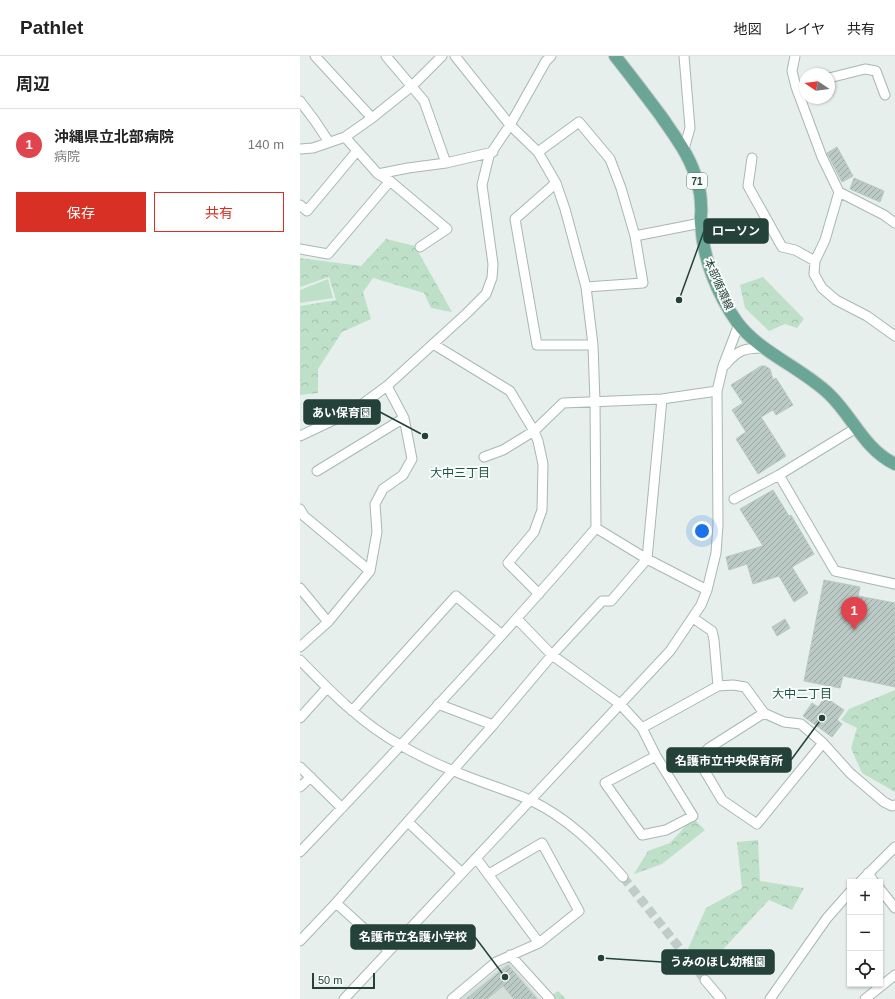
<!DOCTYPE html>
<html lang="ja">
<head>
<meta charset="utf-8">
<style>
	body { margin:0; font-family:Arial,"Noto Sans JP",sans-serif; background:#f6f6f6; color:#222 }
	.controls { position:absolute; right:12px; bottom:12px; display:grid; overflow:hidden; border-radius:0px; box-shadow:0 1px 3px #0004 }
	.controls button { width:36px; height:36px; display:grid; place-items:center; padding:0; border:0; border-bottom:1px solid #e0e0e0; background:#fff; color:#222; font:20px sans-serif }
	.compass { position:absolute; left:499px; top:12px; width:36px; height:36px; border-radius:50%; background:#fff; box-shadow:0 1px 3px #0004; rotate:283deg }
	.scale { position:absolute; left:12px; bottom:10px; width:63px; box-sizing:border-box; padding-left:4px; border:2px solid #24423a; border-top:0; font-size:11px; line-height:14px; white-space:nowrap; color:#24423a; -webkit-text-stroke:3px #f7fbf9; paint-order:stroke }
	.you { position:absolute; left:402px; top:475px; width:14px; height:14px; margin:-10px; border:3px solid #fff; border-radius:50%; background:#1a73e8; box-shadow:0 0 0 6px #1a73e833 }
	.badge { display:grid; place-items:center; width:26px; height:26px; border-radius:50%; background:#d93025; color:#fff; font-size:13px; font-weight:700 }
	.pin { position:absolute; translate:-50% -33px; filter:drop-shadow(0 1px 2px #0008) }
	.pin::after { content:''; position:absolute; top:21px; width:14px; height:12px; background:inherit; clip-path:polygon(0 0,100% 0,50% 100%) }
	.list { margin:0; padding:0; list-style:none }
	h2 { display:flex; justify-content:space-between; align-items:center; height:52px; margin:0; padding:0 16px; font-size:17px }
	h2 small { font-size:13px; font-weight:400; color:#767676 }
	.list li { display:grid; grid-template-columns:26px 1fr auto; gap:12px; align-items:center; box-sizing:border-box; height:72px; padding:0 16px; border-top:1px solid #e0e0e0 }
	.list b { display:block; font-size:15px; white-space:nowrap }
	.list p { margin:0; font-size:13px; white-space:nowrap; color:#767676 }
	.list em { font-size:13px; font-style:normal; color:#767676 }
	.actions { display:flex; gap:8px; padding:12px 16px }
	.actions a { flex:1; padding:9px 0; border:1px solid #d93025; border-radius:0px; text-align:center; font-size:14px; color:#d93025 }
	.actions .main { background:#d93025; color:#fff }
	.icon { flex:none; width:22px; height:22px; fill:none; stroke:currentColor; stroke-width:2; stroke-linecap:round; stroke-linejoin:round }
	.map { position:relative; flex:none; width:595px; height:943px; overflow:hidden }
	header { display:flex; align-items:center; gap:24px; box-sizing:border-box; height:56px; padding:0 20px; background:#fff; border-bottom:1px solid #e0e0e0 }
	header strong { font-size:19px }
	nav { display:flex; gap:22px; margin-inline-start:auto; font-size:14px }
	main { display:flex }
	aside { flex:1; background:#fff }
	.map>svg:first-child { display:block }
</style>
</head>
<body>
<header>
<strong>Pathlet</strong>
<nav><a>地図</a><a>レイヤ</a><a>共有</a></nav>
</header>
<main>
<aside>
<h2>周辺<small></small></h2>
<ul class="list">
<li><span class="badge" style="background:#e0444e">1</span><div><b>沖縄県立北部病院</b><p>病院</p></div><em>140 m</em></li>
</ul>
<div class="actions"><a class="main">保存</a><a>共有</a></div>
</aside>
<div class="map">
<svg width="595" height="943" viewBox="0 0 595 943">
	<defs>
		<pattern id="forest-crowns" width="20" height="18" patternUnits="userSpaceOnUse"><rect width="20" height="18" fill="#bfe0c8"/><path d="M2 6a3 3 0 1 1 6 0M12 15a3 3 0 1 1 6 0" fill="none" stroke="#a4c1ad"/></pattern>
		<pattern id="building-hatch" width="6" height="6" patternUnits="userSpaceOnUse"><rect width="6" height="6" fill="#bbcac4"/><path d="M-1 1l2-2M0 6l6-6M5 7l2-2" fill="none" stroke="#98a6a0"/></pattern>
	</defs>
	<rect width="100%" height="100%" fill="#e6efeb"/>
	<!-- built -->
	<path fill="#d4dfda" d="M 209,906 L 240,943 L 161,943 L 201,911 Z"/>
	<!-- grass -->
	<path fill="#bfe0c8" d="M 28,223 L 33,242 L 0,247 L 0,234 Z"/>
	<!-- forest -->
	<path fill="url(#forest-crowns)" d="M 86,183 L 115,190 L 152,256 L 131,252 L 124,237 L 73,222 L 63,236 L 71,263 L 42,276 L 18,313 L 18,337 L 0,339 L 0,250 L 36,244 L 29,221 L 0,231 L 0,202 L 61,210 Z
		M 463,221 L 504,263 L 497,272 L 485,268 L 469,275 L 445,252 L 440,229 Z
		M 595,634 L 595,736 L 562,717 L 551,692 L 557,672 L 541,664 L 549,653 Z
		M 393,762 L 405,774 L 362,808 L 334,818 L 348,795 L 370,787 Z
		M 458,784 L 460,825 L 504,832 L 492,854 L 469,844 L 415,902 L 389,916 L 381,909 L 406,852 L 442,832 L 437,786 Z
		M 258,935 L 266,943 L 252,943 L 250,941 Z"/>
	<!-- building -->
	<path fill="url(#building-hatch)" stroke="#b8c9c2" d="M 537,91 L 553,120 L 542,126 L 527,97 Z
		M 554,122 L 584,135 L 580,146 L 550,133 Z
		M 461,310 L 465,310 L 470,313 L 473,324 L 476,322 L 493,349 L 476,359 L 473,354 L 461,361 L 486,400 L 458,418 L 436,383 L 446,376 L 432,354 L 443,347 L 431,329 Z
		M 473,434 L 489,460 L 491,459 L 514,498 L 492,511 L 508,537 L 494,546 L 479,520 L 453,528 L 447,508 L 429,514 L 426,501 L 463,490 L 440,453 Z
		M 524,524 L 560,531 L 558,540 L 595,547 L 595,631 L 543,620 L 540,632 L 504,625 Z
		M 485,563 L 490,572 L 477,580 L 472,571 Z
		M 525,641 L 544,654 L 537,664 L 542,668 L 532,681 L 503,660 L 512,647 L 518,651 Z
		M 208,909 L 237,943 L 214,943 L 203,930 L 187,943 L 166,943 Z"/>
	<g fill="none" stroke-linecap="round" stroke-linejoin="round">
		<!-- minor-tunnel -->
		<path stroke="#bfccc8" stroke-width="9" stroke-dasharray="9 4.5" stroke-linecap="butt" d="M 323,821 L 405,924"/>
		<!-- minor casing -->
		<g stroke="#a8b8b2" stroke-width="11">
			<path id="minor" d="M 15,0 L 72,62
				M 495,0 L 492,15 L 496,31 L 522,101 L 539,136 L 584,159 L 595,167
				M 529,22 L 565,13 L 576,15 L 585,39
				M 0,45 L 15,65 L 29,86
				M 45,81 L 78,118 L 90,125 L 147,173 L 120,191
				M 0,93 L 13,92 L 45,81 L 72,62 L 112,30 L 142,0
				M 384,93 L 390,72 L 384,0
				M 238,96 L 279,66 L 310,103 L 321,132 L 335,180 L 343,227 L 286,231
				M 452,102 L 448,130 L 482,191 L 495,194 L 515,205
				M 146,107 L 193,96
				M 78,118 L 108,112 L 146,107 L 124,45 L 86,0
				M 256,127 L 215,163 L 237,289 L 293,289
				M 539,136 L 525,184 L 515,205 L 514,218 L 522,232 L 536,244 L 567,260 L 595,280
				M 0,149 L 7,155 L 57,95
				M 335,180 L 401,167
				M 0,193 L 28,198 L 90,125
				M 133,288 L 210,335 L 234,375 L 238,385 L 243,408 L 242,454 L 234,476 L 208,507 L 239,538
				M 425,309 C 438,294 444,292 463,292
				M 0,380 L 53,355 L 87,330 L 167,257 L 186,238 L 192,222 L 193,208 L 182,129 L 189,100 L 210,69 L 246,5 L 251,0
				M 184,401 L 203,394 L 234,375 L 263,347 L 362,343 L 417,335
				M 17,415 L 104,362
				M 479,419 L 535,515 L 595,528
				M 434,443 L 479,419 L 556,372
				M 0,453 L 4,460 L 70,515
				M 296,472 L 347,503 L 407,534
				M 0,532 L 28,566
				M 393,562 L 412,575 L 414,584 L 418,630
				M 217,563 L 252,599 L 320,648 L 342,672 L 356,700
				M 0,591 L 28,566 L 70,515 L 77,476 L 75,448 L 83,433 L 103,419 L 112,403 L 104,362 L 87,330
				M 0,604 C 31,636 62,668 102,690 C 118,699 136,708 154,715 C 179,726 205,733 230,744 C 268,762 296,790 323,821
				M 138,648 L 193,669 L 252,599 L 302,545 L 311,545 L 347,503 L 362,343
				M 52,655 L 156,540 L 202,579
				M 464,657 L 409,692 L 402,699 L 403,712 L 422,744 L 457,768 L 523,687
				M 0,662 L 27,632
				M 342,672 L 418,630 L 433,629 L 445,631 L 464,657 L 484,666 L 501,668 L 523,687 L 550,717 L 584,746 L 592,750 L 595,749
				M 356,700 L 393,760 L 366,774 L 342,779 L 305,727 Z
				M 0,711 L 42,752
				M 0,731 L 11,721
				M 108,766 L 162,817
				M 0,796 C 101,690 201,583 296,472 L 295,346 L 293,289 L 286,231 L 265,153 L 256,127 L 238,96 L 210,69 L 155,0
				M 176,802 L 239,887
				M 568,817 L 574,826
				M 560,826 L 595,791
				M 580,833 L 595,852
				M 36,847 L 89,895
				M 0,885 L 36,847 L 193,669
				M 210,899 L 250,943
				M 405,924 L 421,943
				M 44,943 L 370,595 L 401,549 L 407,534 L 416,497 L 418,469 L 417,335 L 423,310 L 439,268
				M 152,943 L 196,906 L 239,887 L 279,855 L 242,787 L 189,818
				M 470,943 L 527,862 L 550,836
				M 565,943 L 595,919"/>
		</g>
		<!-- major casing -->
		<g stroke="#c2cac8" stroke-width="14">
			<path id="major" d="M 315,0 C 331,20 346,40 361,60 C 376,82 392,102 398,129 C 400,135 401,143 401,150 C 402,156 400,162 401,168 C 403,202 417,238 437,266 C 459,296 502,312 529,338 C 553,361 564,393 595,408"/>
		</g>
		<!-- minor -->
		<use href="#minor" stroke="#fff" stroke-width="9"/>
		<!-- major -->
		<use href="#major" stroke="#6aa596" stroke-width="12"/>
	</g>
	<g text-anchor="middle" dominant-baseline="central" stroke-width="4" stroke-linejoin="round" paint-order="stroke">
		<!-- shield labels -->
		<rect fill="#f7fbf9" stroke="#637a73" stroke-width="1" x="387" y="117" width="20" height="16" rx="3"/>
		<g font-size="10" font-weight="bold" fill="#24423a">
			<text x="397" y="125">71</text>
		</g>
		<!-- street labels -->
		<g font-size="11" fill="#24423a" stroke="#f7fbf9">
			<text transform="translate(419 228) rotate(66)">本部循環線</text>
		</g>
		<!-- neighbourhood labels -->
		<g font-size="12" fill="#1f5548" stroke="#f7fbf9">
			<text x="160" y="417">大中三丁目</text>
			<text x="502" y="638">大中二丁目</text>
		</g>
	</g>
	<!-- callouts -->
	<path fill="none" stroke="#24423a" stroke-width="1.5" d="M379 244L404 175M125 380L80 356M522 662L491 704M205 921L175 881M301 902L362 906"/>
	<g fill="#24423a" stroke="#f7fbf9" stroke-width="1.5">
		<circle cx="379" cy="244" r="4"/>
		<circle cx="125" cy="380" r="4"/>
		<circle cx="522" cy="662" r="4"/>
		<circle cx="205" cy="921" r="4"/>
		<circle cx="301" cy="902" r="4"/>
	</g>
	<g fill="#24423a" stroke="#24423a" stroke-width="1.5">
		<rect x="404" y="163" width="64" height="24" rx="4"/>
		<rect x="4" y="344" width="76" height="24" rx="4"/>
		<rect x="367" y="692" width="124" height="24" rx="4"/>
		<rect x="51" y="869" width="124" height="24" rx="4"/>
		<rect x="362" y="894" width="112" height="24" rx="4"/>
	</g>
	<g font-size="12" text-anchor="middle" font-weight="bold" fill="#fff">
		<text x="436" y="179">ローソン</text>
		<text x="42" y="361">あい保育園</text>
		<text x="429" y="709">名護市立中央保育所</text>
		<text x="113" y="885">名護市立名護小学校</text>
		<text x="418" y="910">うみのほし幼稚園</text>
	</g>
</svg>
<div class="controls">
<button>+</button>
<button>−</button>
<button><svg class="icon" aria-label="locate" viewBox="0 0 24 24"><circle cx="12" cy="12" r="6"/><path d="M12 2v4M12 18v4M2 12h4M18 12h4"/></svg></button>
</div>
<svg class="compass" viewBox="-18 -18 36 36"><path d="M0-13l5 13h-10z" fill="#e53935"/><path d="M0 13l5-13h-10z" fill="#767676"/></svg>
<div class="scale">50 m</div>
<div class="you"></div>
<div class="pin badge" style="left:554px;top:574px;background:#e0444e">1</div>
</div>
</main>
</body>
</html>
